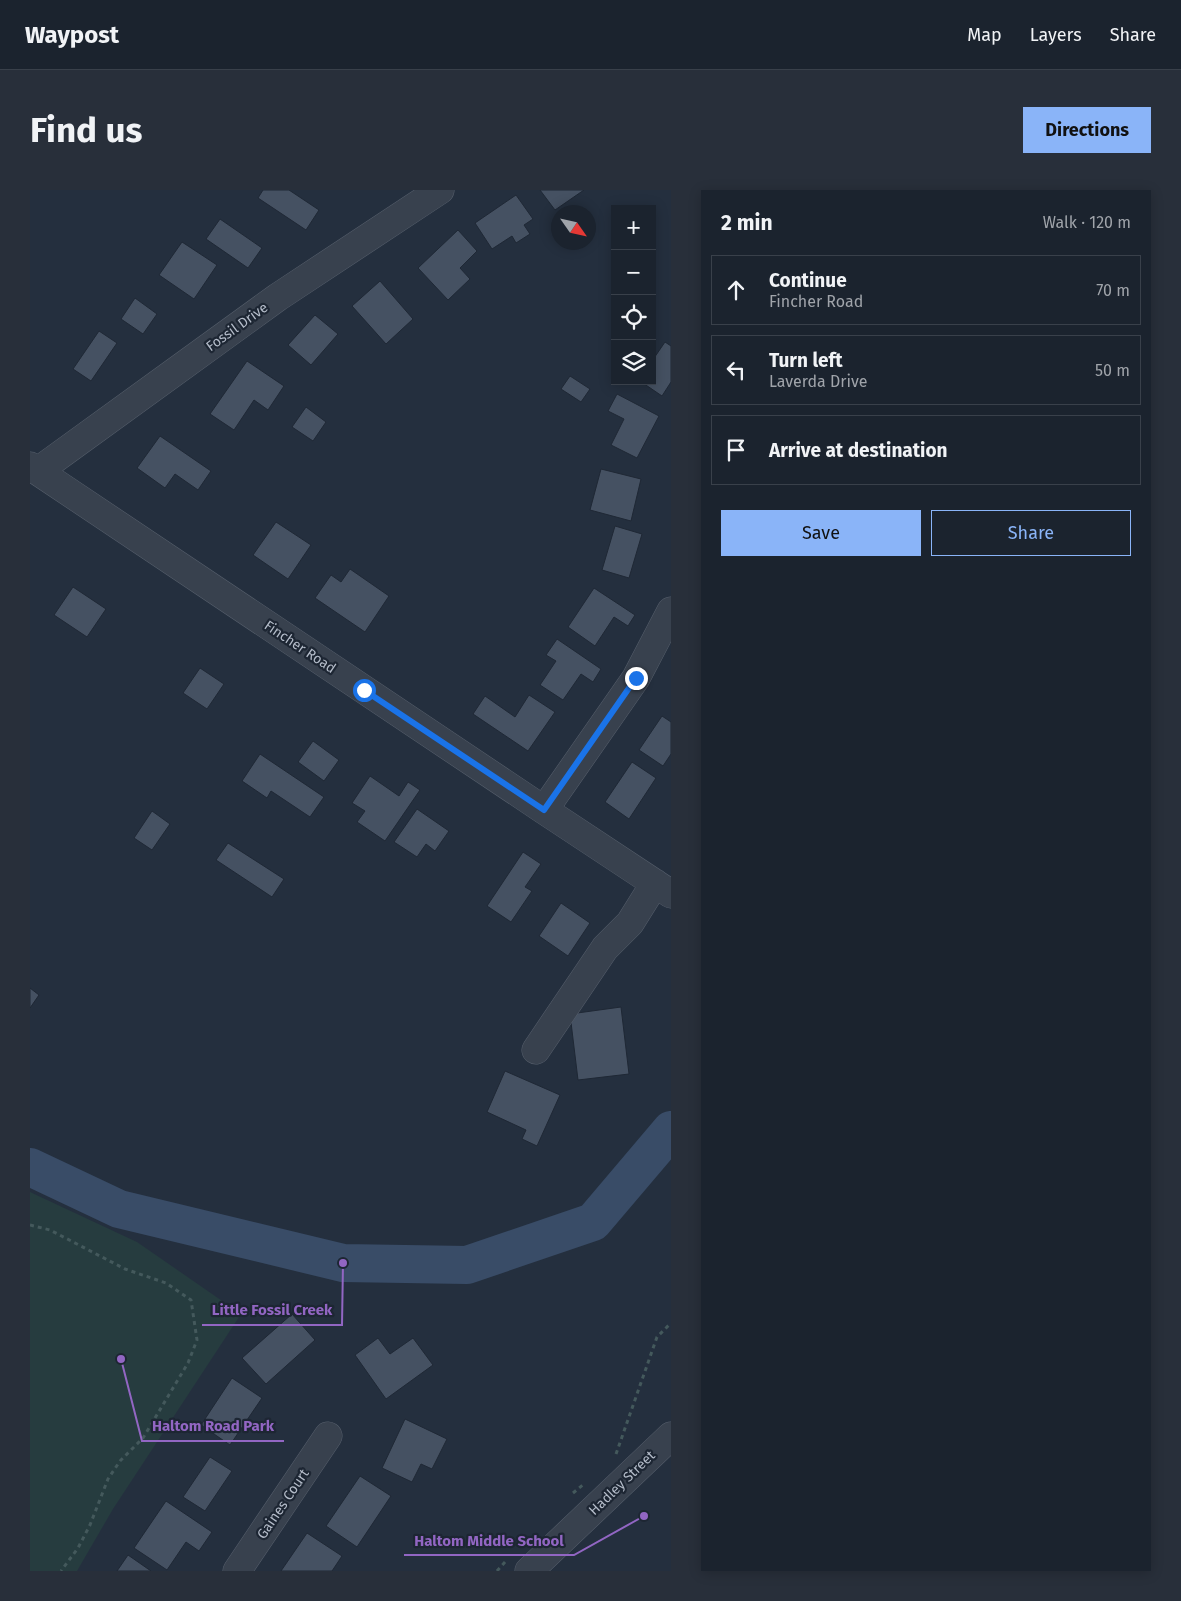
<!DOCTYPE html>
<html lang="en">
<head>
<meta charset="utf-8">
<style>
	body { margin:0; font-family:"Fira Sans",sans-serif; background:#282f3a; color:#f1f3f6 }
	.controls { position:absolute; right:15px; top:15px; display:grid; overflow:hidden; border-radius:0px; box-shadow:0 2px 12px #0003 }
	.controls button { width:45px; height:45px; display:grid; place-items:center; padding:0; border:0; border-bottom:1px solid #39404a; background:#1b232e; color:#f1f3f6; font:25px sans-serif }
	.compass { position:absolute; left:521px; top:15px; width:45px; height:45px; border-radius:50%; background:#1b232e; box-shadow:0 2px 12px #0003; rotate:124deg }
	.stop { position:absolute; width:15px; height:15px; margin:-11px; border:4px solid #1a73e8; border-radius:50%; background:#fff }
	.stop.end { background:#1a73e8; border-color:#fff; box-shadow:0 1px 5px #0008 }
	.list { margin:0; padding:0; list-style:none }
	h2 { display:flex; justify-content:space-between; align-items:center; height:65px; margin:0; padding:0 20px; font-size:21px }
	h2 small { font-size:16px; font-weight:400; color:#a0a4aa }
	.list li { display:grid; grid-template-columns:32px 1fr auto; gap:15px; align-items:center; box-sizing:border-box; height:70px; margin:0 10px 10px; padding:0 10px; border:1px solid #39404a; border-radius:0px }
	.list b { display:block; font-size:19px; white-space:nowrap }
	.list p { margin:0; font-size:16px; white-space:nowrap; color:#a0a4aa }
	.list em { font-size:16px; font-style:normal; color:#a0a4aa }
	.actions { display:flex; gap:10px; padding:15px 20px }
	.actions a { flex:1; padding:11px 0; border:1px solid #8ab4f8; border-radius:0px; text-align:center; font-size:18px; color:#8ab4f8 }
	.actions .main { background:#8ab4f8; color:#111 }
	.icon { flex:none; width:28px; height:28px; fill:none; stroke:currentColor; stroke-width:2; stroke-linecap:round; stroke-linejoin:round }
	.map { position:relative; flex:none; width:641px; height:1381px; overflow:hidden; border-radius:0px }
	header { display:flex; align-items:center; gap:30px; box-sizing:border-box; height:70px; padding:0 25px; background:#1b232e; border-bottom:1px solid #39404a }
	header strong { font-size:24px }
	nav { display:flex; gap:28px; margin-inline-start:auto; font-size:18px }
	.intro { display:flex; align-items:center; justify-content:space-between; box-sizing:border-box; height:120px; padding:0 30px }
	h1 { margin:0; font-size:35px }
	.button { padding:12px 22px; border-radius:0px; background:#8ab4f8; color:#111; font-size:18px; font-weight:700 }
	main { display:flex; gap:30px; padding:0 30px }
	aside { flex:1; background:#1b232e; border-radius:0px; box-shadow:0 2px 12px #0003 }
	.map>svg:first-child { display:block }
</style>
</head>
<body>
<header>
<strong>Waypost</strong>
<nav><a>Map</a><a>Layers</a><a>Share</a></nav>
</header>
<div class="intro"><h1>Find us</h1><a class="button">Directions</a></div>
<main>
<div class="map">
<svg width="641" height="1381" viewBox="0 0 641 1381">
	<rect width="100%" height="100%" fill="#242f3e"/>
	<!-- green -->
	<path fill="#263c3f" d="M 0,1002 L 107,1052 L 211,1124 L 83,1319 L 47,1381 L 0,1381 Z"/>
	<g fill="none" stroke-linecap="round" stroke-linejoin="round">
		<!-- river -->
		<path stroke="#394c67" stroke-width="38" d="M 0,977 L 89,1019 L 313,1073 L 437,1075 L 563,1032 L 641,940"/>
	</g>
	<!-- building -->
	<path fill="#455162" stroke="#1f2835" d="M 233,0 L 259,0 L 289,20 L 276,40 L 228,8 Z
		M 510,0 L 554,0 L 525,20 Z
		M 486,5 L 503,29 L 494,35 L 500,44 L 486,53 L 482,46 L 462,59 L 445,33 Z
		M 190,29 L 232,58 L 218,78 L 176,49 Z
		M 428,40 L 447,61 L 430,78 L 440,89 L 418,110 L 388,78 Z
		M 152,52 L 187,75 L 164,109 L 129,85 Z
		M 350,91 L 383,129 L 356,154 L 322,116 Z
		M 105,108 L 127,124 L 113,144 L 91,129 Z
		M 285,125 L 308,144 L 281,175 L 258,155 Z
		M 69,141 L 87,153 L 61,191 L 43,179 Z
		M 635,152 L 641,156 L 641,192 L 632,206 L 610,191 L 622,191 L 622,171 Z
		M 217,171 L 254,196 L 238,220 L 224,210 L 204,240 L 180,224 Z
		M 540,186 L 560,199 L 551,212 L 531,199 Z
		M 587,204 L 629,226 L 607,268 L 581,255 L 594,229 L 578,221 Z
		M 276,217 L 296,232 L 283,251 L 262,237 Z
		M 130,246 L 181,281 L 168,300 L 145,284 L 135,298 L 107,278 Z
		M 571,279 L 611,289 L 601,331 L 560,320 Z
		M 246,332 L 281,355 L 258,389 L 223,365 Z
		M 585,336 L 612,344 L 599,388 L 572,380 Z
		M 320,379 L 359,406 L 335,442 L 285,408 L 301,385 L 311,392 Z
		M 43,397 L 76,419 L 57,447 L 24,425 Z
		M 564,398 L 605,425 L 598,436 L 584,427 L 565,456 L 538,437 Z
		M 527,449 L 571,479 L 563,492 L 551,484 L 533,510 L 510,495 L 526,471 L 516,465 Z
		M 170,478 L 194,494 L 177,519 L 153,503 Z
		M 499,505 L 525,522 L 498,561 L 443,524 L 455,506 L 485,527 Z
		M 632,526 L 641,532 L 641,564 L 633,576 L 609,560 Z
		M 283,551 L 309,570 L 294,591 L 268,572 Z
		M 230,564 L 294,607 L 280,627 L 241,601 L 237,608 L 212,591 Z
		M 602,572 L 626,588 L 599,629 L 575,612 Z
		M 340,586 L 369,606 L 378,592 L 390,600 L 355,651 L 327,632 L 335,621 L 322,613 Z
		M 387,619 L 419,641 L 405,661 L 396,654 L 387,667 L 364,652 Z
		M 122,621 L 140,634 L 122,660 L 104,648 Z
		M 198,653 L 254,689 L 242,707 L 186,670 Z
		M 493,662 L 511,674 L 495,697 L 502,701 L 481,732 L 457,716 Z
		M 531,713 L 560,733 L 538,766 L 509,746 Z
		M 0,798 L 9,805 L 0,818 Z
		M 591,817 L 599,884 L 548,890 L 540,824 Z
		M 475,881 L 530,905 L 507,956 L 492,949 L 496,940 L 457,922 Z
		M 262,1124 L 285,1150 L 236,1194 L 212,1168 Z
		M 348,1148 L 360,1164 L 383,1148 L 403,1175 L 356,1209 L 325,1165 Z
		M 202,1188 L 232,1208 L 200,1255 L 171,1235 Z
		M 375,1229 L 417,1249 L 402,1279 L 391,1274 L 382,1292 L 352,1278 Z
		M 180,1267 L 202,1281 L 175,1321 L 153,1307 Z
		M 330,1286 L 361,1306 L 327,1357 L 296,1336 Z
		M 136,1311 L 182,1342 L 169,1361 L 156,1352 L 137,1380 L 104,1358 Z
		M 277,1343 L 312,1366 L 302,1381 L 251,1381 Z
		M 98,1365 L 121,1381 L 87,1381 Z"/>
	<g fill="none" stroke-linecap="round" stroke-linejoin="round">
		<!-- minor casing -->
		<g stroke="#565f6c" stroke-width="29">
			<path id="minor" d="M 0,276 L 514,620 L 641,704
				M 8,281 L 248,107 L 410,0
				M 514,620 L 606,488 L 641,421
				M 506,860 L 575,758 L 600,733 L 625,693
				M 207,1381 L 298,1246
				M 499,1381 L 641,1246"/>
		</g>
		<!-- path -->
		<path stroke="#44595c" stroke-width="3" stroke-dasharray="4 4" stroke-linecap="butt" d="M 0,1035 L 20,1040 L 95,1079 L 136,1093 L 161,1110 L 167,1150 L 158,1173 L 113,1248 L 90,1271 L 78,1289 L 60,1335 L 48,1358 L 31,1381
			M 586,1264 L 627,1147 L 641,1133
			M 543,1303 L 554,1294
			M 467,1381 L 476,1371"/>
		<!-- minor -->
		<use href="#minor" stroke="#38414e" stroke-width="28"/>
	</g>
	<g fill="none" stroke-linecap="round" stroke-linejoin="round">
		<!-- route -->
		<path stroke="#1a73e8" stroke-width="6" d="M 334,500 L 514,620 L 606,488"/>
	</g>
	<g text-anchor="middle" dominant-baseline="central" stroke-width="4.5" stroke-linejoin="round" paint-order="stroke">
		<!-- street labels -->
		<g font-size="14" fill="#b4bcc9" stroke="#1d2633">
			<text transform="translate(207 137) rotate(-36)">Fossil Drive</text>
			<text transform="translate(270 457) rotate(34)">Fincher Road</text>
			<text transform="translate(592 1293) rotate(-44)">Hadley Street</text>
			<text transform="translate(253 1314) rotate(-56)">Gaines Court</text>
		</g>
	</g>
	<!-- callouts -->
	<path fill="none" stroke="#9266c3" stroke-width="2" d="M313 1073L312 1135H172M91 1169L112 1251H254M614 1326L544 1365H374"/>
	<g fill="#9266c3" stroke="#1d2633" stroke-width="2">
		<circle cx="313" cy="1073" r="5"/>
		<circle cx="91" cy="1169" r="5"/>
		<circle cx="614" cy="1326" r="5"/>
	</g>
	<g font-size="15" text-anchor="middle" font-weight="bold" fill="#9266c3" stroke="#1d2633" stroke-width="4.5" stroke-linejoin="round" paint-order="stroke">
		<text x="242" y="1125">Little Fossil Creek</text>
		<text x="183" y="1241">Haltom Road Park</text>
		<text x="459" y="1356">Haltom Middle School</text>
	</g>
</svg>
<div class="controls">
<button>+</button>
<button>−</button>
<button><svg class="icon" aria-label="locate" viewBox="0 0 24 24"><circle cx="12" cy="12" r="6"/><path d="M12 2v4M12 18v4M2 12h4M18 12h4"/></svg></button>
<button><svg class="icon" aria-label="layers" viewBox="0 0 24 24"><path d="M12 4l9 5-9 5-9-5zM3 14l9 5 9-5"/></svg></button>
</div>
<svg class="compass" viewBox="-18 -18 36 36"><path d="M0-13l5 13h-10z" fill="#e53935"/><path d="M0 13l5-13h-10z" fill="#a0a4aa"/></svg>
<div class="stop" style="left:334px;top:500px"></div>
<div class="stop end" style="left:606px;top:488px"></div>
</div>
<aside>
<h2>2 min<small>Walk · 120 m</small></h2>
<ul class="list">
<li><svg class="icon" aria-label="ahead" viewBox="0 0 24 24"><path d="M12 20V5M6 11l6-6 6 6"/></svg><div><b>Continue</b><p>Fincher Road</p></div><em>70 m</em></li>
<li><svg class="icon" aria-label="left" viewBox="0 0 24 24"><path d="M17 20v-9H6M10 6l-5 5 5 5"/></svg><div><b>Turn left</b><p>Laverda Drive</p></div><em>50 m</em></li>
<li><svg class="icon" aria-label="arrive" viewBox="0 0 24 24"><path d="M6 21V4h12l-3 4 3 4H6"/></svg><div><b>Arrive at destination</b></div></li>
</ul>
<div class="actions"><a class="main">Save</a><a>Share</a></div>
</aside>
</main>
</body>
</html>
